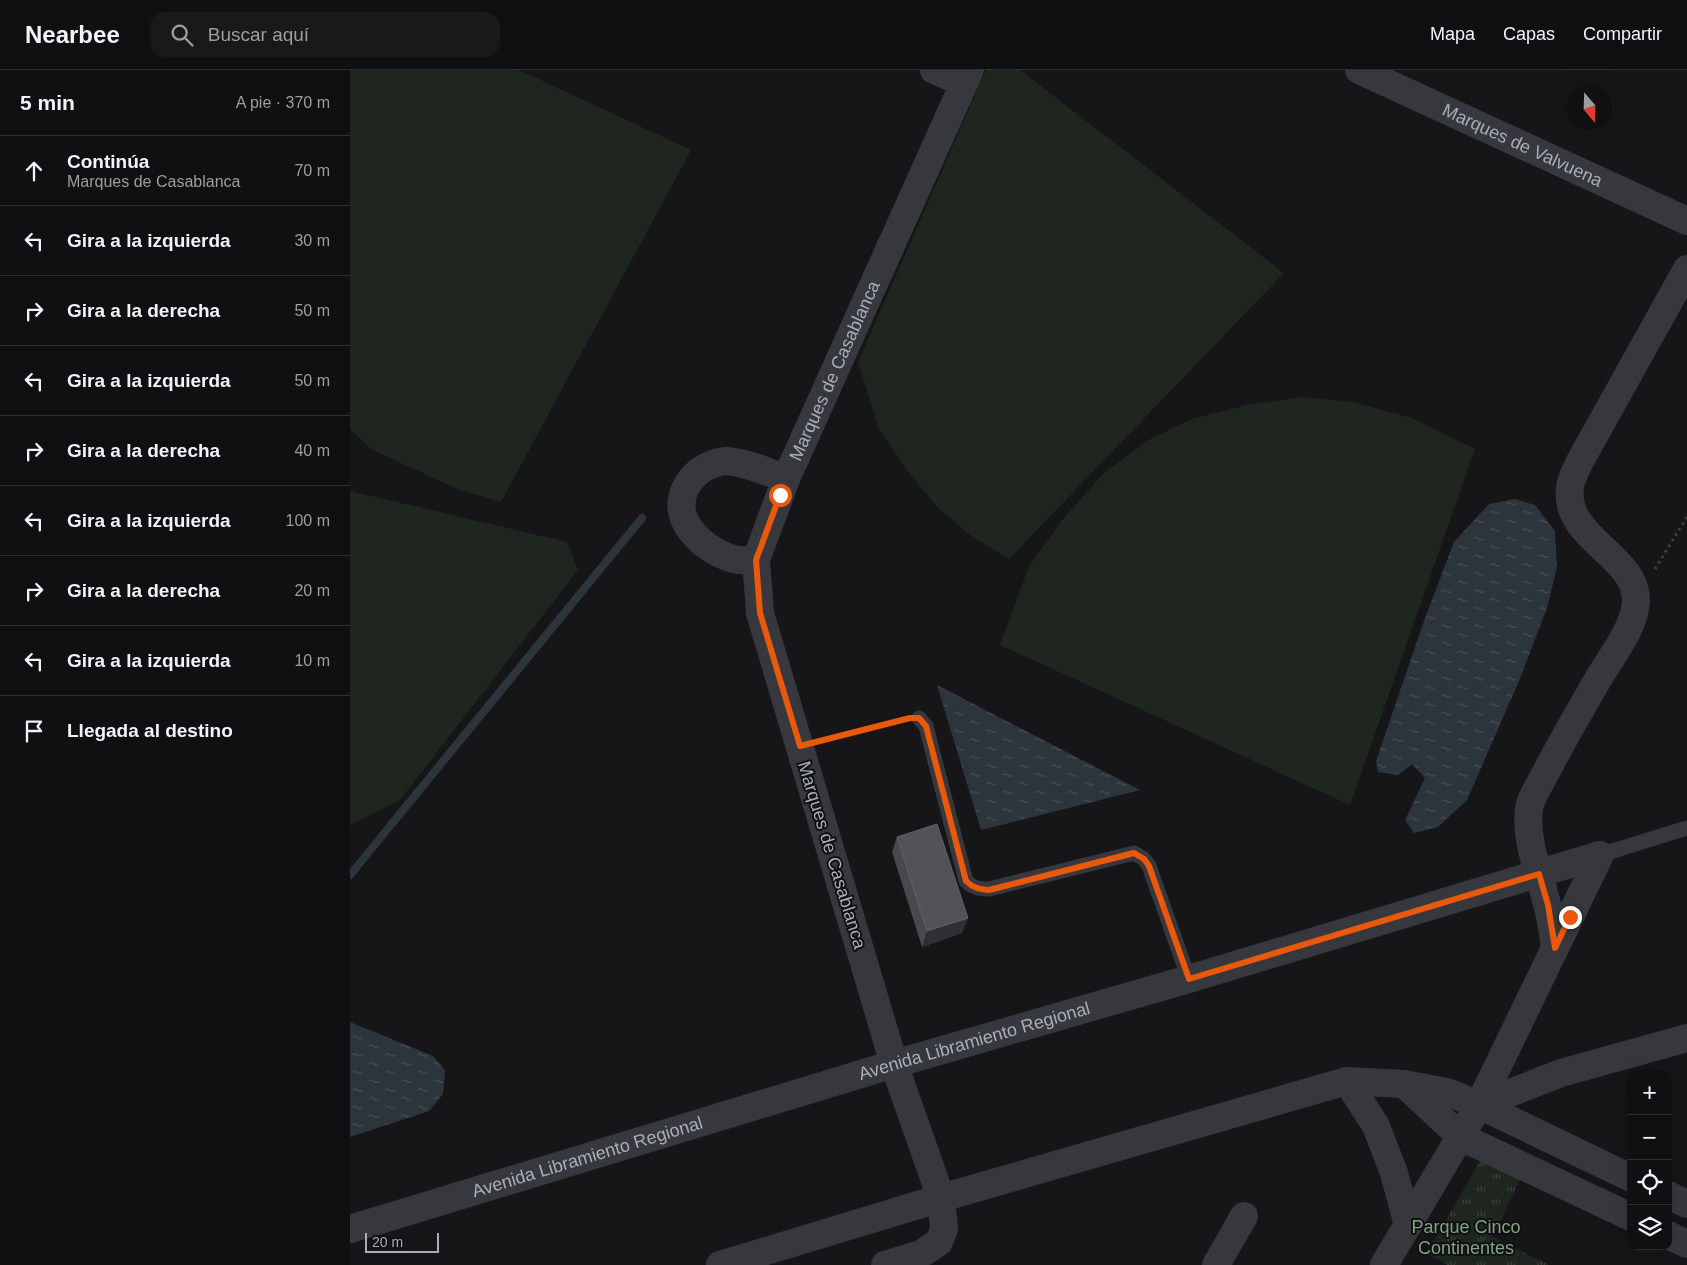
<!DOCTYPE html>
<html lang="es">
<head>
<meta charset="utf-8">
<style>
	body { margin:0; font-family:Helvetica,sans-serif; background:#19191b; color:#f1f3f6 }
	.controls { position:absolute; right:15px; bottom:15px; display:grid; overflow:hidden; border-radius:10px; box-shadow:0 5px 20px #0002 }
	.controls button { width:45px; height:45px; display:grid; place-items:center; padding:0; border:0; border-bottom:1px solid #303032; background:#101012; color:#f1f3f6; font:25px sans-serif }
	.compass { position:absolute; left:1217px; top:15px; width:45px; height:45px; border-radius:50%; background:#101012; box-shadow:0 5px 20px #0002; rotate:161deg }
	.scale { position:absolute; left:15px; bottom:12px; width:74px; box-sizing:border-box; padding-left:5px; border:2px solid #a8adb8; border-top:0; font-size:14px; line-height:18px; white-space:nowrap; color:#a8adb8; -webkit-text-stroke:4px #111113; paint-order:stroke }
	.stop { position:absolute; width:15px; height:15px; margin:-11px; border:4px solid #ea580c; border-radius:50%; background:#fff }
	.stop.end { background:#ea580c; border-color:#fff; box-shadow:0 1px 5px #0008 }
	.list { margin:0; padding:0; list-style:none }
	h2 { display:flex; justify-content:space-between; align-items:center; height:65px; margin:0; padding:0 20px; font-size:21px }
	h2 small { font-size:16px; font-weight:400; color:#9c9d9f }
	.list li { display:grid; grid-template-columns:32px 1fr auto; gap:15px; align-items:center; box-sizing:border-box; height:70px; padding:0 20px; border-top:1px solid #303032 }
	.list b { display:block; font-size:19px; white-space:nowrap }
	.list p { margin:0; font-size:16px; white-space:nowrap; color:#9c9d9f }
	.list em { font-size:16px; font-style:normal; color:#9c9d9f }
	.icon { flex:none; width:28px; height:28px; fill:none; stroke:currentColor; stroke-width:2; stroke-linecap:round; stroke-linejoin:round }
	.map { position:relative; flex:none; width:1337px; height:1195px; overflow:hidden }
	header { display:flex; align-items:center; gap:30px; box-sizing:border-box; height:70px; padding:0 25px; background:#101012; border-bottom:1px solid #303032 }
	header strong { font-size:24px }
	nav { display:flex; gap:28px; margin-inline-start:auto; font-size:18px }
	.search { width:350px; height:45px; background:#19191b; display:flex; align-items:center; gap:12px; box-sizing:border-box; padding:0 18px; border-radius:15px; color:#9c9d9f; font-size:19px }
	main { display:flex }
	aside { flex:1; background:#101012 }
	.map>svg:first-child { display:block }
</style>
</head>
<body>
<header>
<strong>Nearbee</strong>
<div class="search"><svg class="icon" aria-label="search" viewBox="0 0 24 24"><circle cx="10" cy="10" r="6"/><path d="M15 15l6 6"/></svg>Buscar aquí</div>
<nav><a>Mapa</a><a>Capas</a><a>Compartir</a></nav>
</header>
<main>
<aside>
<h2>5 min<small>A pie · 370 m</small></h2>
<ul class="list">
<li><svg class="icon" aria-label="ahead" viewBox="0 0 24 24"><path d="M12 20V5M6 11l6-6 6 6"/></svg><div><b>Continúa</b><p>Marques de Casablanca</p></div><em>70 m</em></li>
<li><svg class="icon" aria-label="left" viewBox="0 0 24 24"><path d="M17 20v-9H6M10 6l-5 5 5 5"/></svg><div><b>Gira a la izquierda</b></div><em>30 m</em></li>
<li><svg class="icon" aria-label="right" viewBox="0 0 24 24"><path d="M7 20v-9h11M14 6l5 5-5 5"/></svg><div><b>Gira a la derecha</b></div><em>50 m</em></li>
<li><svg class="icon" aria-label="left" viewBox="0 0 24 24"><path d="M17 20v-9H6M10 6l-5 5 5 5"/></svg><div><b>Gira a la izquierda</b></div><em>50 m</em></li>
<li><svg class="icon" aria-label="right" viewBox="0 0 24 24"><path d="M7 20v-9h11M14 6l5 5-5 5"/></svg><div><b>Gira a la derecha</b></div><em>40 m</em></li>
<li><svg class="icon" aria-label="left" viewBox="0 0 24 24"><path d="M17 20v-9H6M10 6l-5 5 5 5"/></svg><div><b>Gira a la izquierda</b></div><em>100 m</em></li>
<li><svg class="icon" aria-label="right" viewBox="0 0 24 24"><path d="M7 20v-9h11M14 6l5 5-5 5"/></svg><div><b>Gira a la derecha</b></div><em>20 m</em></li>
<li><svg class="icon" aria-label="left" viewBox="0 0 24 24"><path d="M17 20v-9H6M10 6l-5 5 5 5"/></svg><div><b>Gira a la izquierda</b></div><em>10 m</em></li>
<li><svg class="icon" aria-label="arrive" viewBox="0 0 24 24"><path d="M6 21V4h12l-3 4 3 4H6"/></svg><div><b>Llegada al destino</b></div></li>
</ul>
</aside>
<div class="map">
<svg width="1337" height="1195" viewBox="0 0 1337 1195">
	<defs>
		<pattern id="grass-tufts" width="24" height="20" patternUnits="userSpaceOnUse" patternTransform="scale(1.25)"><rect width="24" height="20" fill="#1e261f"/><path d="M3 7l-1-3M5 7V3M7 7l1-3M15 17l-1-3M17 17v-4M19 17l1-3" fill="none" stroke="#3c433d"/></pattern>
		<pattern id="water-ripples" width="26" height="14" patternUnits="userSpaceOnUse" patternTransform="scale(1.25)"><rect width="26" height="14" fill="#2c353c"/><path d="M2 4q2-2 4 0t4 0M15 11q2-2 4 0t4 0" fill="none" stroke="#485056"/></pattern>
	</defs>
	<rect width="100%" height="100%" fill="#161618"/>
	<!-- grass -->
	<path fill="url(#grass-tufts)" d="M 1131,1089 L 1171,1107 L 1143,1167 L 1199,1195 L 1097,1195 L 1077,1183 Z"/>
	<!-- pitch -->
	<path fill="#1e261f" d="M 0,0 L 169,0 L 341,80 L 151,432 L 107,419 L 21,379 L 0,359 Z
		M 636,0 L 670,0 L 934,203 L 659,489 L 620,465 L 587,437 L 556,399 L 529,359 L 508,292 Z
		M 952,327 L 1003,332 L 1062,348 L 1125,379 L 1000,735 L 650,575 L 679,496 L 712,450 L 754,403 L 800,369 L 842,349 L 897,335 Z
		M 0,421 L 217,472 L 228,500 L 50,730 L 0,755 Z"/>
	<!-- water -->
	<path fill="url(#water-ripples)" d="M 1165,429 L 1185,435 L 1205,461 L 1207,497 L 1197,538 L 1169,611 L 1117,730 L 1088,757 L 1064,763 L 1055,750 L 1075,708 L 1062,694 L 1048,705 L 1028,702 L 1026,691 L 1074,551 L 1104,472 L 1139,434 Z
		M 587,615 L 790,720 L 631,760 Z
		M 0,952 L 83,986 L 95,1000 L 93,1024 L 79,1041 L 0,1067 Z"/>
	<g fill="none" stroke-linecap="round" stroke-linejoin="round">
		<!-- stream -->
		<path stroke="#2c353c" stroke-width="8" d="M 0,805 L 292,448"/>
		<!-- path -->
		<path stroke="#3d3f44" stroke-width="3" stroke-dasharray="2.5 4" stroke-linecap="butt" d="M 1305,499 L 1337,447
			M 475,670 L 551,651"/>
		<!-- lane -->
		<path stroke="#37383d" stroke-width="15" d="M 569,648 L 576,656 L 616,811 C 623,818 629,819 639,819 L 784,783 L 794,789 L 799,796 L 839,909
			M 1250,785 L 1337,758"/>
		<!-- street -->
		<g stroke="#37383d" stroke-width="28">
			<path d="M 584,0 L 614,13"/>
			<path id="s1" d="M 1009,0 L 1337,151"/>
			<path d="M 406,490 C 399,490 390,491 383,489 C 355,480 320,452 335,419 C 340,409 346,402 356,397 C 362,394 370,391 378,391 C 398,393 418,402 436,409"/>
			<path d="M 1205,878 C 1203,864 1201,848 1197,834 C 1189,801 1175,772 1179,738 C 1181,727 1190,714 1195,704 C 1211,673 1229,642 1247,611 C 1260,588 1285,558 1286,531 C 1287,485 1213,469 1220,417 C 1221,409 1226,400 1229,393 L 1337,199"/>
			<path d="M 997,1011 L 1026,1056 L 1044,1103 L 1058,1155"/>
			<path d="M 1054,1014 L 1111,1067 L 1281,1147"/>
			<path d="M 1129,1035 L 1211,1003 L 1337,968"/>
			<path d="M 1318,1125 L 1337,1134"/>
			<path id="s2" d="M 0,1159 L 544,994 L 839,909 L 1250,785"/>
			<path d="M 1318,1165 L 1337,1174"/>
			<path d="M 370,1195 L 591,1128 L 997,1011 L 1054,1014 L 1097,1022 L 1129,1035 L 1281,1108"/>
			<path id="s3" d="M 535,1195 L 571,1184 L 589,1172 L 594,1159 L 591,1128 L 544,994 L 410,543 L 406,490 L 436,409 L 620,0"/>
			<path d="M 866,1195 L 894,1146"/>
			<path d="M 1034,1195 L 1129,1035 L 1250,785"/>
		</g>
	</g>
	<!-- wall -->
	<path fill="#47494d" d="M 547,767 L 612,863 L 572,877 L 542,782 Z"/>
	<!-- shaded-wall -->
	<path fill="#2f3033" d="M 618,848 L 612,863 L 572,877 L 577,861 Z"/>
	<!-- building -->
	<path fill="#525359" stroke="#5f6168" d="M 587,754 L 618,848 L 577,861 L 547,767 Z"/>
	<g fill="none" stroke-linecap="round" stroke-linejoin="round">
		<!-- route -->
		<path stroke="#ea580c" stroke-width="6" d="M 430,425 L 406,490 L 410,543 L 450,676 L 560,648 L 569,648 L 576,656 L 616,811 C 623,818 629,819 639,820 L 784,783 L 794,789 L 799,796 L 839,909 L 1189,804 L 1198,835 L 1205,878 L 1220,847"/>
	</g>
	<g text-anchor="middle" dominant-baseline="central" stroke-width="4" stroke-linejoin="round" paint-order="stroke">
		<!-- street labels -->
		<g font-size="18" fill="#a8adb8" stroke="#111113">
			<text stroke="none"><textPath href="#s1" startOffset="180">Marques de Valvuena</textPath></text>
			<text stroke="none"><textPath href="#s3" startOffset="975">Marques de Casablanca</textPath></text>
			<text transform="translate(482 785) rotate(73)">Marques de Casablanca</text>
			<text stroke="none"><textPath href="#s2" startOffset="652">Avenida Libramiento Regional</textPath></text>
			<text stroke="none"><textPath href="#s2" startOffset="248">Avenida Libramiento Regional</textPath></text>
		</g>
		<!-- park labels -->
		<g font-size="18" fill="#7fa381" stroke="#111113">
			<text x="1116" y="1157">Parque Cinco<tspan x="1116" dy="21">Continentes</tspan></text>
		</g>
	</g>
</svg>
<div class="controls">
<button>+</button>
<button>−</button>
<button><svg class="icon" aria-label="locate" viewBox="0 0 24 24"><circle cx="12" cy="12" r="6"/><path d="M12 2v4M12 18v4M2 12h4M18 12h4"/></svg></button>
<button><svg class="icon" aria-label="layers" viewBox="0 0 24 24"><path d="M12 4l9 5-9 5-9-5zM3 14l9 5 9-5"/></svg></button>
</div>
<svg class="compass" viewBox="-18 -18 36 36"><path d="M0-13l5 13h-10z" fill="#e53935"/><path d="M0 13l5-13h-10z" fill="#9c9d9f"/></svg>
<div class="scale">20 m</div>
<div class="stop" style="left:430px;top:425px"></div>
<div class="stop end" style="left:1220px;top:847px"></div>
</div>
</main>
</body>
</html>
